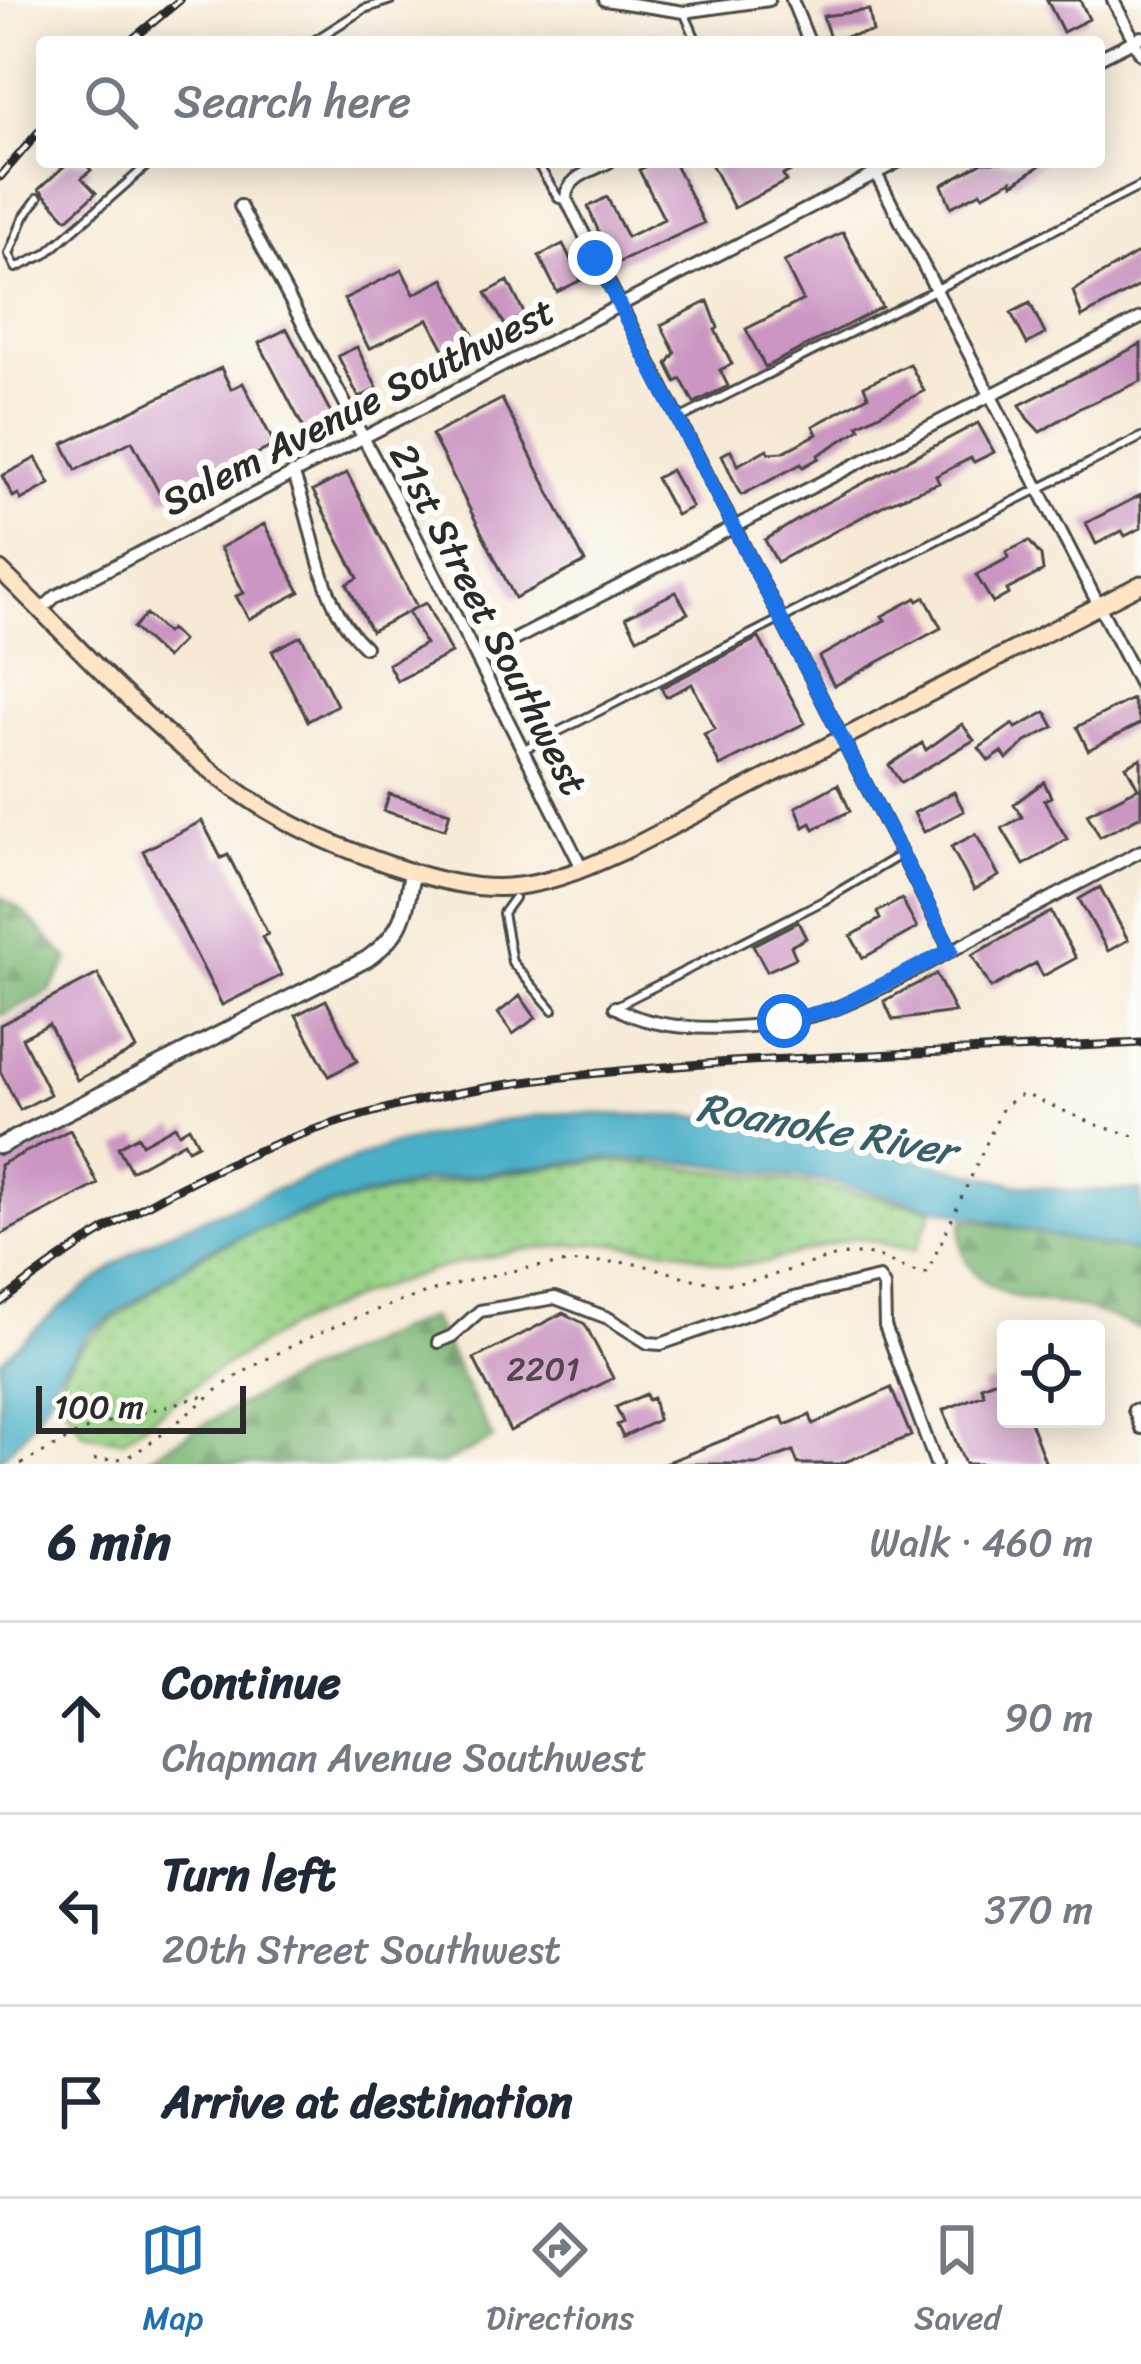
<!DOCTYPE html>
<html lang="en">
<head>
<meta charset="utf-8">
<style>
	body { margin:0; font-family:Sriracha,sans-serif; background:#f6f6f7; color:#1f2937 }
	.controls { position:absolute; right:36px; bottom:36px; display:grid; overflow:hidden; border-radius:12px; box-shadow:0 6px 30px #0003 }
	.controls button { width:108px; height:108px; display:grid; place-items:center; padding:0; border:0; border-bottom:3px solid #e0e1e3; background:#fff; color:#1f2937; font:60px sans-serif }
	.scale { position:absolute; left:36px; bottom:30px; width:210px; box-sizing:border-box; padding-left:12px; border:6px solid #2b2b2b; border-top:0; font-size:33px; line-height:42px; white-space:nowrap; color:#2b2b2b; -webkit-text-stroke:9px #fdfcf7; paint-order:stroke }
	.stop { position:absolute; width:36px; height:36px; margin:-27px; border:9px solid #1a73e8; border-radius:50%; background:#fff }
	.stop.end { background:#1a73e8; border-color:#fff; box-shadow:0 3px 12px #0008 }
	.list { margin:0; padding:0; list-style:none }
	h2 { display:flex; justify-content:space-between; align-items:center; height:156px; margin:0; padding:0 48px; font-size:51px }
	h2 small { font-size:39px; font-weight:400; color:#747a83 }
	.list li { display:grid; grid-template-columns:78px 1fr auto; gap:36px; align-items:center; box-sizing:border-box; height:192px; padding:0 48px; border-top:3px solid #e0e1e3 }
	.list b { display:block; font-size:45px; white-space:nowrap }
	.list p { margin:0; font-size:39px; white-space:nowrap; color:#747a83 }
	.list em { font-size:39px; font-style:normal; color:#747a83 }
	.icon { flex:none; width:66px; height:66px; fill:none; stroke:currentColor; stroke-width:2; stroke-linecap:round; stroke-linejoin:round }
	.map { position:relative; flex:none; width:1141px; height:1464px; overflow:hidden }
	.search { position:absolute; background:#fff; box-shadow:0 6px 30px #0003; left:36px; right:36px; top:36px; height:132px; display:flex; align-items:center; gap:30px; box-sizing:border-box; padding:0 42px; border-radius:12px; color:#747a83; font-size:45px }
	.sheet { height:732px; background:#fff }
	nav { display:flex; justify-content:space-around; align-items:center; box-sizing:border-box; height:168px; border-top:3px solid #e0e1e3; background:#fff; font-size:33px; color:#747a83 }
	nav a { display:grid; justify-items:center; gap:6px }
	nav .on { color:#1f6fb2 }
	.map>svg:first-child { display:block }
</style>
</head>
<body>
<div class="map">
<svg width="1141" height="1464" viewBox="0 0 1141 1464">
	<defs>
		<pattern id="grass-dots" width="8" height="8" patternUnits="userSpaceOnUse" patternTransform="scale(3)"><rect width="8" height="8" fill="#98d386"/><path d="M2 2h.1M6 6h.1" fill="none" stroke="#83b574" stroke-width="1.8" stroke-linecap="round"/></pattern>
		<pattern id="forest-firs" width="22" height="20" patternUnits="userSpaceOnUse" patternTransform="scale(3)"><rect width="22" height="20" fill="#7ab573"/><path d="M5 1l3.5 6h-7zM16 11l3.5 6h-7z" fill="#64935f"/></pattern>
	</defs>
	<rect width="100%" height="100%" fill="#fdfcf7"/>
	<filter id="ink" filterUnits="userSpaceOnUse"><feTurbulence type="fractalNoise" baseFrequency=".00833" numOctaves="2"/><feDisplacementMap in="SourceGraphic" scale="24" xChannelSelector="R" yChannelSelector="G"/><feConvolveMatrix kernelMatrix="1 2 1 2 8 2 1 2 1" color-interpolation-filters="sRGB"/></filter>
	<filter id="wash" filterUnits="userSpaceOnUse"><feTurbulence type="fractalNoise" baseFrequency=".004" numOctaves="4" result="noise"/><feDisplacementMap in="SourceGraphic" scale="48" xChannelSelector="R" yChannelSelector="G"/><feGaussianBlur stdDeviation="2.7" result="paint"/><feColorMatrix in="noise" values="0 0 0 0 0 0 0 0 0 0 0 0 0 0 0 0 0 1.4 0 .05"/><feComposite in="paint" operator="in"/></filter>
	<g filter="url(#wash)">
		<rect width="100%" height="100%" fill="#f6ead6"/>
		<!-- grass -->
		<path fill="url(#grass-dots)" stroke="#627f58" stroke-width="3" d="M 601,1161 C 714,1168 823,1183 933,1210 L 915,1251 L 855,1237 L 767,1262 L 729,1266 L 678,1250 L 603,1243 L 519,1250 L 437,1269 L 362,1294 L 289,1327 L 209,1375 L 123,1440 L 84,1434 L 56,1393 C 66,1353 100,1329 133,1306 C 157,1289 182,1266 208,1253 C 329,1191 469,1179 601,1161 Z"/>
		<!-- forest -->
		<path fill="url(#forest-firs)" stroke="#52704f" stroke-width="3" d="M 0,897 L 21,910 L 69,960 L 49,992 L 0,1016 Z
			M 964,1219 L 1141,1252 L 1141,1329 C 1118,1320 1094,1310 1069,1305 C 1051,1301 1030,1303 1013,1296 C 977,1283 952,1257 964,1219 Z
			M 431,1317 L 493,1439 L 443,1464 L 140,1464 C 232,1403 329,1359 431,1317 Z"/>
		<!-- water -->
		<path fill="#48afc7" stroke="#3a6d79" stroke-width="3" d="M 562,1113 L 716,1117 L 778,1126 L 1015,1184 L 1074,1191 L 1141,1190 L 1141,1252 L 1056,1237 L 839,1184 L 705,1164 L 603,1158 L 422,1182 L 305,1211 L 205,1251 L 89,1333 L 57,1375 L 52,1392 L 26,1432 L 0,1460 L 0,1361 L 59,1308 L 132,1253 L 166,1233 L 386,1146 L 504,1120 Z"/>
		<g id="blocks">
			<!-- building -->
			<path fill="#cb96c2" d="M 1047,0 L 1080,0 L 1089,19 L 1063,32 Z
				M 869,10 L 873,32 L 830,39 L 823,16 Z
				M 69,162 L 84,162 L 91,170 L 82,178 L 96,193 L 67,219 L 39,189 Z
				M 655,162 L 674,162 L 704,223 L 613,265 L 588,207 L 607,197 L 627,237 L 664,219 L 639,170 Z
				M 710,162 L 809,162 L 783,175 L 786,181 L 734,208 Z
				M 983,162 L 1045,162 L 1013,184 L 1012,180 L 983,195 L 981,192 L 951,207 L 942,185 Z
				M 843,232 L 882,307 L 765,367 L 746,329 L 803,300 L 784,262 Z
				M 563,244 L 581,280 L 557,292 L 539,256 Z
				M 1136,254 L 1141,255 L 1141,285 L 1082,317 L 1073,291 Z
				M 402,270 L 414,294 L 444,279 L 474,337 L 445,351 L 428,319 L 369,349 L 344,299 Z
				M 508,281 L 525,315 L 505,325 L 486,293 Z
				M 708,301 L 718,328 L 715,330 L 732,364 L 720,370 L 728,386 L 694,403 L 681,379 L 676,382 L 667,364 L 675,353 L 661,325 Z
				M 1030,303 L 1045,334 L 1027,344 L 1011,313 Z
				M 287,329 L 332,415 L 304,429 L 259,343 Z
				M 1141,344 L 1141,381 L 1078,409 L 1040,432 L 1027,418 L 1020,405 Z
				M 357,347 L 377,388 L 359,398 L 338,356 Z
				M 910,364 L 924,391 L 858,425 L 860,429 L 818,455 L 819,458 L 803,467 L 801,464 L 742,495 L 739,492 L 722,455 L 731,450 L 738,465 L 767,449 L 769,453 L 783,452 L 817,434 L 813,426 L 868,396 L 864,386 Z
				M 221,368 L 231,389 L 243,383 L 275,445 L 163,500 L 132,441 L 76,470 L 63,444 Z
				M 502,399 L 585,562 L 515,598 L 432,435 Z
				M 978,423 L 994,452 L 974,462 L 971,458 L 936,476 L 939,483 L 888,503 L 777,562 L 765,540 L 820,506 Z
				M 36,458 L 50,484 L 21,500 L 18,494 L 13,497 L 2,476 Z
				M 671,470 L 692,507 L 676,515 L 656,478 Z
				M 347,473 L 417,607 L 409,611 L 426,603 L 451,653 L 397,681 L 388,664 L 425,644 L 408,612 L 371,631 L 347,584 L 358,578 L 313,491 Z
				M 1141,495 L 1141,528 L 1125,536 L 1122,531 L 1096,544 L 1086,523 Z
				M 264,524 L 300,592 L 249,619 L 236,596 L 244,593 L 220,548 Z
				M 1029,541 L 1041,556 L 1043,571 L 1007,590 L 1009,594 L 993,603 L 976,575 L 1008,558 L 1006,552 Z
				M 676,592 L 688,613 L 637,638 L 626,617 Z
				M 925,597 L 941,628 L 834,686 L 819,657 L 885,620 L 882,616 L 916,598 L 918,601 Z
				M 146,614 L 166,633 L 170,629 L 182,641 L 166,658 L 133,628 Z
				M 301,636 L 337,705 L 308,721 L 272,651 Z
				M 759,638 L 805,723 L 720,766 L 704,734 L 715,729 L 692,684 L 666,697 L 661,688 Z
				M 1132,699 L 1141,723 L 1088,750 L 1077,727 Z
				M 1046,712 L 1054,727 L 1026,742 L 1007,759 L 1002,752 L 989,761 L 979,748 L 1013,724 L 1016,728 Z
				M 962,724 L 974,740 L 901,783 L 889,765 L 922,743 L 926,750 Z
				M 1141,758 L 1141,816 L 1100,837 L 1087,814 L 1138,788 L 1126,766 Z
				M 1044,782 L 1051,797 L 1044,800 L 1067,839 L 1024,865 L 1002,828 L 1022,817 L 1014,804 Z
				M 838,784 L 850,811 L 814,829 L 811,823 L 804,827 L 796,807 Z
				M 954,792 L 964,811 L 924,832 L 914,813 Z
				M 389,794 L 450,812 L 445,829 L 384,811 Z
				M 202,821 L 221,858 L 228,855 L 268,934 L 262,937 L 282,975 L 222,1005 L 143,851 Z
				M 976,834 L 999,876 L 974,890 L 951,847 Z
				M 1100,887 L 1128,940 L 1108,951 L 1079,899 Z
				M 902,899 L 917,928 L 863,958 L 851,936 L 880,919 L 877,912 Z
				M 1051,912 L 1076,958 L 1043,976 L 1036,963 L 991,988 L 972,955 Z
				M 798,922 L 806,938 L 791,946 L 796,958 L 767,971 L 753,945 Z
				M 98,974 L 136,1049 L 77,1080 L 49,1024 L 22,1038 L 50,1094 L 20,1110 L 0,1071 L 0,1025 Z
				M 936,974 L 955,1012 L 893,1020 L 884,1001 Z
				M 520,996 L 536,1018 L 513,1034 L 498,1013 Z
				M 326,1000 L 357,1061 L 329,1076 L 296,1015 Z
				M 175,1126 L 179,1133 L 189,1127 L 198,1144 L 188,1149 L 184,1142 L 131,1171 L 118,1147 L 138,1136 L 142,1144 Z
				M 70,1130 L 98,1184 L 0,1235 L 0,1165 Z
				M 563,1313 L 585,1324 L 613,1378 L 510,1431 L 474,1359 Z
				M 1006,1376 L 1006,1419 L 1029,1419 L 1046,1464 L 965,1464 L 943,1410 L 984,1394 L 981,1386 Z
				M 891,1388 L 911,1436 L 840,1464 L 798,1464 L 793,1451 L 758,1464 L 663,1464 L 782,1417 L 785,1425 L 810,1415 L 813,1424 Z
				M 646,1394 L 648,1400 L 653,1398 L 658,1420 L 623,1437 L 617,1425 L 623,1422 L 616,1407 Z"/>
		</g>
	</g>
	<g filter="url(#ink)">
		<use href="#blocks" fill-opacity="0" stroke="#494845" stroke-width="3"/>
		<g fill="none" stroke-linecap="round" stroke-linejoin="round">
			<!-- service casing -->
			<g stroke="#494845" stroke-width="12">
				<path id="service" d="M 684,12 L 697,42
					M 312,42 L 364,9 L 391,0
					M 538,165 L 559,199 L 564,199
					M 38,198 L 24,217 L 9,254 L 16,268 L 46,254 L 151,162
					M 679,419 L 1141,186
					M 522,750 L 1141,437
					M 514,898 L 503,913 L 512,962 L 553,1010
					M 618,1005 L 823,901 L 902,854"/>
			</g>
			<!-- minor casing -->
			<g stroke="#494845" stroke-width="16">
				<path id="minor" d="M 605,0 L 684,12 L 769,0
					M 792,0 L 809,42
					M 1113,0 L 1141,54
					M 1099,58 L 1141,37
					M 609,162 C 592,171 566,177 566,199 L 951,951
					M 870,162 L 1141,687
					M 240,206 L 413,531 L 583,870
					M 293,473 C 317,532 316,602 365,647
					M 41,610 L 56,596 L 898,162
					M 477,659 L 1141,318
					M 615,1007 C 667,1040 782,1029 839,1007 C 876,993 910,972 945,954 C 1011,920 1076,885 1141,851
					M 438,1342 L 452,1336 L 480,1311 L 555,1298 L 608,1318 L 648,1343 L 661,1344 L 793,1298 L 879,1278 L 884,1286 L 885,1326 L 936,1464
					M 1134,1410 L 1141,1428"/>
			</g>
			<!-- tertiary casing -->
			<g stroke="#494845" stroke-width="20">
				<path id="tertiary" d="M 0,1146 L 367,959 C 403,933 405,915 412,872"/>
			</g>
			<!-- secondary casing -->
			<g stroke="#494845" stroke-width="21">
				<path id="secondary" d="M 0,570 C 81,648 157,737 251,800 C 294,829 344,849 393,866 C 432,879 477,892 519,886 C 559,881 595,864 632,847 L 1141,584"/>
			</g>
			<!-- path -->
			<path stroke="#494845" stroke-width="3" stroke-dasharray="3 9" stroke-linecap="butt" d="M 94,1460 C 105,1459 119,1461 129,1456 C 164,1438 203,1397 239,1375 C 290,1344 348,1319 405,1300 C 474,1277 554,1257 628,1263 C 659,1266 687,1281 717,1283 C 766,1287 811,1255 859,1254 C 884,1253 904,1273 927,1273 L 1003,1107 L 1018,1096 L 1029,1096 L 1097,1125 L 1141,1138
				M 21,1464 L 91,1427 L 203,1396"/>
			<!-- service -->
			<use href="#service" stroke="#fff" stroke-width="6"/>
			<!-- minor -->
			<use href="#minor" stroke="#fff" stroke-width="10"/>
			<!-- tertiary -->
			<use href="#tertiary" stroke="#fff" stroke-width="14"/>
			<!-- secondary -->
			<use href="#secondary" stroke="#ffe4c6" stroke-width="15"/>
			<!-- rail casing -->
			<g stroke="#2b2b2b" stroke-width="9">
				<path id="rail" d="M 129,42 L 180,0
					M 0,177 L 42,128
					M 0,1303 C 79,1241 166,1189 258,1151 C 408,1088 571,1073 731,1062 C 868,1054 1004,1050 1141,1043"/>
			</g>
			<!-- rail -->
			<use href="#rail" stroke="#fdfcf7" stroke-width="4.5" stroke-dasharray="14" stroke-linecap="butt"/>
		</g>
	</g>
	<g fill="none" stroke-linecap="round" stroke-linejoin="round" filter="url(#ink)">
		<!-- route -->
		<path stroke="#1a73e8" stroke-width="15" d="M 595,258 L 951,950 L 837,1008 L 784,1021"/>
	</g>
	<g text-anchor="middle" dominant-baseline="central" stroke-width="12" stroke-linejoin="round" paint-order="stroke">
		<!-- number labels -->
		<g font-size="33" fill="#534651">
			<text x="543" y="1369">2201</text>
		</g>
		<!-- street labels -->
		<g font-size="39" fill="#2b2b2b" stroke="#fdfcf7">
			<text transform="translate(358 406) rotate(-27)">Salem Avenue Southwest</text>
			<text transform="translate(489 619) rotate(63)">21st Street Southwest</text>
		</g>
		<!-- water labels -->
		<g font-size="42" font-style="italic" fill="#376069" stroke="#fdfcf7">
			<text transform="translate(826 1129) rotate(10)">Roanoke River</text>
		</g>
	</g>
</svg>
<div class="controls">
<button><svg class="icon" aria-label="locate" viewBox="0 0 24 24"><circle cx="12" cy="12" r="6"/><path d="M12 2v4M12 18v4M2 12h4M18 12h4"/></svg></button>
</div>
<div class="scale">100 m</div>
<div class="stop" style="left:784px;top:1021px"></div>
<div class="stop end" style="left:595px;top:258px"></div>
<div class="search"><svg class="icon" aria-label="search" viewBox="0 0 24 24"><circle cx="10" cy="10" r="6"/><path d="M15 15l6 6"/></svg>Search here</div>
</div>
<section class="sheet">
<h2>6 min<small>Walk · 460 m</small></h2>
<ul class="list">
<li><svg class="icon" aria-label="ahead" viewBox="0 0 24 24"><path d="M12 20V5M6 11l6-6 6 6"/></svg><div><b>Continue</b><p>Chapman Avenue Southwest</p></div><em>90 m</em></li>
<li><svg class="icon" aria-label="left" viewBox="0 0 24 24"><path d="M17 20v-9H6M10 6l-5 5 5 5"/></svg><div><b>Turn left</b><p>20th Street Southwest</p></div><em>370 m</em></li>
<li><svg class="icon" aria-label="arrive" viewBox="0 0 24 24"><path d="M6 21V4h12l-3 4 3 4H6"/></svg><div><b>Arrive at destination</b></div></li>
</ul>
</section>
<nav>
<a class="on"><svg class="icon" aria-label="map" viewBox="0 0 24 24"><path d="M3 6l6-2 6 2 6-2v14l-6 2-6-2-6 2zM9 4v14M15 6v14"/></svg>Map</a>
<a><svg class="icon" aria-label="directions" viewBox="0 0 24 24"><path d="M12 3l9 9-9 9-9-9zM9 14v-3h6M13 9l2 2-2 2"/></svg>Directions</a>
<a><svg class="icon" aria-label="saved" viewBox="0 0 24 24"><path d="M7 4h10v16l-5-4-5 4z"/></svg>Saved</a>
</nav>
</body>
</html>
